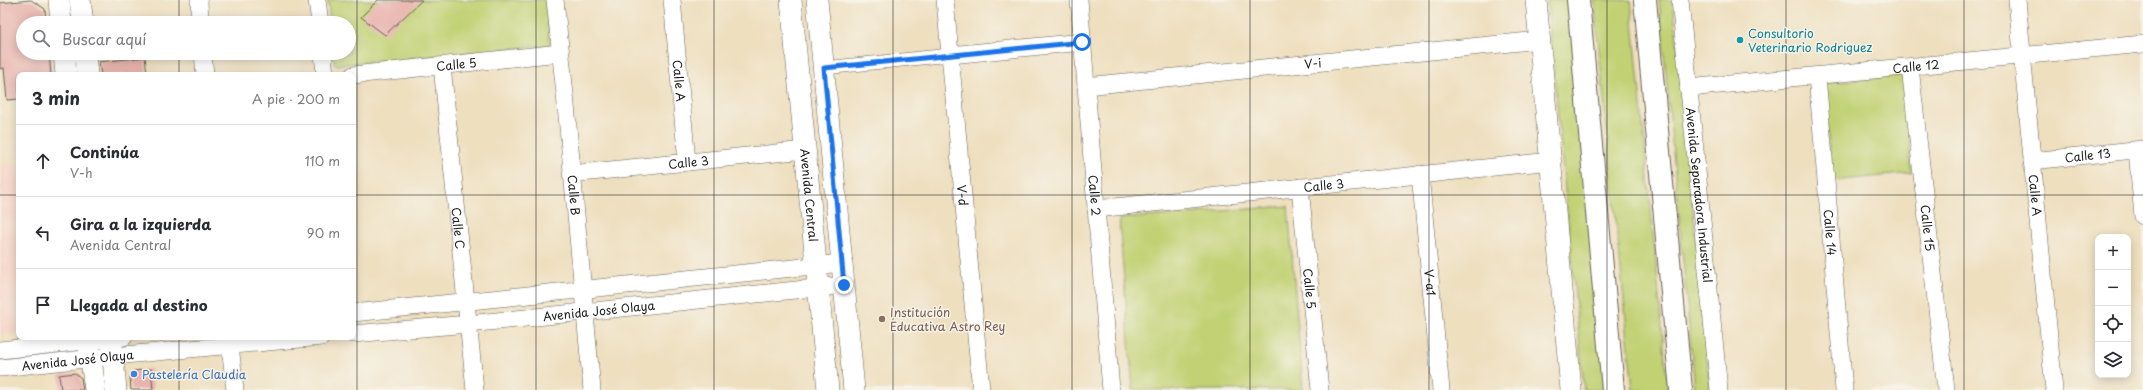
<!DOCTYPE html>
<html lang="es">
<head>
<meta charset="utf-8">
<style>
	body { margin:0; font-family:"Playpen Sans",sans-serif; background:#f2f2f3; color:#2b2b33 }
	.controls { position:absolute; right:12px; bottom:12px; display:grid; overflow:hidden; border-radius:8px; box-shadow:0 2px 10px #0003 }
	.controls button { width:36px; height:36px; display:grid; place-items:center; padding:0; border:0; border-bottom:1px solid #e1e1e2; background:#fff; color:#2b2b33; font:20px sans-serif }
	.stop { position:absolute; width:12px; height:12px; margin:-9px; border:3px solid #1a73e8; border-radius:50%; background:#fff }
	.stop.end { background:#1a73e8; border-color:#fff; box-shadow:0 1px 4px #0008 }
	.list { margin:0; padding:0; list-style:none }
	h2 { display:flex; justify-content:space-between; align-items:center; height:52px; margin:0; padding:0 16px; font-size:17px }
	h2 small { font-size:13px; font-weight:400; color:#7c7c81 }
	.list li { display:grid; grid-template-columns:26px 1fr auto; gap:12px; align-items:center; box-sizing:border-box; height:72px; padding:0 16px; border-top:1px solid #e1e1e2 }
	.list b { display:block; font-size:15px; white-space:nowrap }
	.list p { margin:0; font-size:13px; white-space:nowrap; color:#7c7c81 }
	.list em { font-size:13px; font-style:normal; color:#7c7c81 }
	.icon { flex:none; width:22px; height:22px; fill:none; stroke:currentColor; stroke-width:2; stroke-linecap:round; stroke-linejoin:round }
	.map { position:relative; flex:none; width:2143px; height:390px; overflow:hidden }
	.search { position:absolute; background:#fff; box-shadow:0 2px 10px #0003; left:16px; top:16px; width:340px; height:44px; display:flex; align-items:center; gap:10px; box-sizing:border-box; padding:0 14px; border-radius:22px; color:#7c7c81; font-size:15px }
	.panel { position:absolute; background:#fff; box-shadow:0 2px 10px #0003; left:16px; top:72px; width:340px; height:268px; border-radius:8px }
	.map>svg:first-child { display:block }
</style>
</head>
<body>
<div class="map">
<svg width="2143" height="390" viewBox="0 0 2143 390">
	<rect width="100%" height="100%" fill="#f7f3e8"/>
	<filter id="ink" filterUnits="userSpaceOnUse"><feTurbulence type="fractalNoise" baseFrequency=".025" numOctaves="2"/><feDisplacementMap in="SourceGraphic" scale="8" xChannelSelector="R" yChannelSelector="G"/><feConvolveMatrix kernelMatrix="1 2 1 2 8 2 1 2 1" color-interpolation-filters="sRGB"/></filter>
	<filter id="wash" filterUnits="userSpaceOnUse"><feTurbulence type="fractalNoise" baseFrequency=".012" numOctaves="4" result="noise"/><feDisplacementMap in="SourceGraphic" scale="16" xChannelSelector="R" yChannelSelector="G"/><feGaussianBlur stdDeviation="0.9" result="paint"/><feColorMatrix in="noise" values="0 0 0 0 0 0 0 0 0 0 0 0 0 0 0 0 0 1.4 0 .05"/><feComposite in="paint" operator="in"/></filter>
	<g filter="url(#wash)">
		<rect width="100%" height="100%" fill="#eedfbf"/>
		<!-- built -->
		<path fill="#f6d1c5" d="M 19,164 L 19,333 L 0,335 L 0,165 Z"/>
		<!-- green -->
		<path fill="#c1d173" stroke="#6e7648" d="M 328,0 L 545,0 L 550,45 L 335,65 L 333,53 L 349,53 L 349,23 L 330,23 Z
			M 1547,0 L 1571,0 L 1608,390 L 1584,390 Z
			M 1594,0 L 1631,0 L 1668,390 L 1633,390 Z
			M 1659,0 L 1673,0 L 1710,390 L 1695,390 Z
			M 1903,75 L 1912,173 L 1832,181 L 1823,83 Z
			M 1288,206 L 1303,390 L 1133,390 L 1119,219 Z"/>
		<g id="blocks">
			<!-- building -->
			<path fill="#e8b4ad" d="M 31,0 L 45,9 L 46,23 L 23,23 L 23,53 L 49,53 L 51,75 L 19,75 L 19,99 L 7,100 L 4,68 L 0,69 L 0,3 Z
				M 378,0 L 422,0 L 385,35 L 361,17 Z
				M 145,57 L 147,73 L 101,75 L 99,62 Z
				M 151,369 L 153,390 L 131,390 L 130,377 L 133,371 Z
				M 75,373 L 81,378 L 83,390 L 61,390 L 59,375 Z"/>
		</g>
	</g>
	<g filter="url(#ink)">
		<use href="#blocks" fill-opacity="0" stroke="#666055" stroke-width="1"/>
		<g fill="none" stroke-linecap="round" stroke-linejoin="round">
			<!-- pedestrian casing -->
			<g stroke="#666055" stroke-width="14">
				<path id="pedestrian" d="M 824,68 L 950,55"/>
			</g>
			<!-- minor casing -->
			<g stroke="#666055" stroke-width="18">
				<g id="minor">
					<path d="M 199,0 L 200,23"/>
					<path d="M 317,0 L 320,23"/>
					<path id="s1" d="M 555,0 L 565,94 L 592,390"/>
					<path id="s2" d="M 672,0 L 687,162"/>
					<path id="s3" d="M 945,0 L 981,390"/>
					<path id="s4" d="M 1079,0 L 1111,390"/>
					<path id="s5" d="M 1680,0 L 1719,390"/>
					<path id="s6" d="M 2017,0 L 2054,390"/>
					<path d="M 203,53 L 205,75"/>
					<path d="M 323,53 L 325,75"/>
					<path d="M 950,55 L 1083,42"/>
					<path id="s7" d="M 442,66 L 475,390"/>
					<path id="s8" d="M 1910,67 L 1946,390"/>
					<path id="s9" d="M 353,75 L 560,53"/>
					<path id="s10" d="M 1817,76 L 1844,390"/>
					<path id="s11" d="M 1086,86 L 1540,40"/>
					<path id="s12" d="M 1688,88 L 2143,44"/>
					<path d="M 2137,150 L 2143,216"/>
					<path id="s13" d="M 2032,161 L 2143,149"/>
					<path id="s14" d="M 571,174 L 805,150"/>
					<path id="s15" d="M 1420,174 L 1441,390"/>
					<path id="s16" d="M 1300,187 L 1320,390"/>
					<path id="s17" d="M 1096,209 L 1551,161"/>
					<path d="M 353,313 L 842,263"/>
					<path id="s18" d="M 353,334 L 468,324 L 844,285"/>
					<path d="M 230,345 L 235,390"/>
					<path d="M 0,350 L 124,337"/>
					<path id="s19" d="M 0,368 L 113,356 L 322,337"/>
				</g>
			</g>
			<!-- tertiary casing -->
			<g stroke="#666055" stroke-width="22">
				<g id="tertiary">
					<path d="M 59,0 L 61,23"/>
					<path d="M 80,0 L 83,23"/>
					<path id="s20" d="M 791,0 L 828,390"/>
					<path d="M 817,0 L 854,390"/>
					<path d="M 1536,0 L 1571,390"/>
					<path d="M 64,53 L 66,75"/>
					<path d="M 85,53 L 87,75"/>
					<path d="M 88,337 L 95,390"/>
					<path d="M 111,337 L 116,390"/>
				</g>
			</g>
			<!-- secondary casing -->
			<g stroke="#666055" stroke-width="24">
				<path id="secondary" d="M 1578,0 L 1613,390
					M 1645,0 L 1681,390"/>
			</g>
			<!-- pedestrian -->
			<use href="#pedestrian" stroke="#fff" stroke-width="13"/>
			<!-- minor -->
			<use href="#minor" stroke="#fff" stroke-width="17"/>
			<!-- tertiary -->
			<use href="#tertiary" stroke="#fff" stroke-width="21"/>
			<!-- secondary -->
			<use href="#secondary" stroke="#fff" stroke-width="22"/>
		</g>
	</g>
	<g fill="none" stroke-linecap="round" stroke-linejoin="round" filter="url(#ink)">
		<!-- route -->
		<path stroke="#1a73e8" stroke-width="5" d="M 844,285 L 824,68 L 1082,42"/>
	</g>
	<!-- grid -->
	<path fill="none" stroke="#1c1c1c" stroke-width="1" stroke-opacity="0.55" d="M 179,0 L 179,23M 357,0 L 357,390M 536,0 L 536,390M 714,0 L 714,390M 893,0 L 893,390M 1072,0 L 1072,390M 1250,0 L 1250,390M 1429,0 L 1429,390M 1607,0 L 1607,390M 1786,0 L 1786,390M 1964,0 L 1964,390M 179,53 L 179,75M 0,195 L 19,195M 353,195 L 2143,195M 179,337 L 179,390"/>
	<!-- markers -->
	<circle fill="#0f9aa8" stroke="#f7f3e8" stroke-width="1.5" cx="1740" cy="40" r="4"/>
	<circle fill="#8d6e63" stroke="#f7f3e8" stroke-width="1.5" cx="882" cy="319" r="4"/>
	<circle fill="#3f7fe0" stroke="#f7f3e8" stroke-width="1.5" cx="134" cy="374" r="4"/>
	<g text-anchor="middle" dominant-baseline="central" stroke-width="3" stroke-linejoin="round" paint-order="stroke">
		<!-- culture labels -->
		<g font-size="12" fill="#0d838f" stroke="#f7f3e8" text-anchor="start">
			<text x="1748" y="33">Consultorio<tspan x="1748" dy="14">Veterinario Rodriguez</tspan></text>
		</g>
		<!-- street labels -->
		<g font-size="12" fill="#1c1c1c" stroke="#f7f3e8">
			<text stroke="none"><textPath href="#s11" startOffset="228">V-i</textPath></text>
			<text stroke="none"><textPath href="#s9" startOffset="104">Calle 5</textPath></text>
			<text stroke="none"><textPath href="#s12" startOffset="229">Calle 12</textPath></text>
			<text stroke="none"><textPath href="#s2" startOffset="81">Calle A</textPath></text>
			<text stroke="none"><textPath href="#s13" startOffset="56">Calle 13</textPath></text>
			<text stroke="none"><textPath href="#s14" startOffset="118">Calle 3</textPath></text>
			<text stroke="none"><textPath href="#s17" startOffset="229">Calle 3</textPath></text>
			<text stroke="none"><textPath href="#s1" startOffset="196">Calle B</textPath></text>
			<text stroke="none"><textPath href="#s20" startOffset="196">Avenida Central</textPath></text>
			<text stroke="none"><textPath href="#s3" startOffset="196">V-d</textPath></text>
			<text stroke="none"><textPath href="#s4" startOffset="196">Calle 2</textPath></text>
			<text stroke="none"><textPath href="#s5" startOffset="196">Avenida Separadora Industrial</textPath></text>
			<text stroke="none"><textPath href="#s6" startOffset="196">Calle A</textPath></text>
			<text stroke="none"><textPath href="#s7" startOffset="163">Calle C</textPath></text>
			<text stroke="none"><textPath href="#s8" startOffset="162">Calle 15</textPath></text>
			<text stroke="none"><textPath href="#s10" startOffset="157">Calle 14</textPath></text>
			<text stroke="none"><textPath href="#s15" startOffset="109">V-a1</textPath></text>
			<text stroke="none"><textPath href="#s16" startOffset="102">Calle 5</textPath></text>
			<text stroke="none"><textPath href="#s18" startOffset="247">Avenida José Olaya</textPath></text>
			<text stroke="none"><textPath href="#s19" startOffset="78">Avenida José Olaya</textPath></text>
		</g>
		<!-- education labels -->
		<g font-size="12" fill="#785e54" stroke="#f7f3e8" text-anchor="start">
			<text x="890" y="312">Institución<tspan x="890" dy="14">Educativa Astro Rey</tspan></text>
		</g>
		<!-- shop labels -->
		<g font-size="12" fill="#366cbe" stroke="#f7f3e8" text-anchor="start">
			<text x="142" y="374">Pastelería Claudia</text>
		</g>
	</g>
</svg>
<div class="controls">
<button>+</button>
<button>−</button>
<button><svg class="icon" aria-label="locate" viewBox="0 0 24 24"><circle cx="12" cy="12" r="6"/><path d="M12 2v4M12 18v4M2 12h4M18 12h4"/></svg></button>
<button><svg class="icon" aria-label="layers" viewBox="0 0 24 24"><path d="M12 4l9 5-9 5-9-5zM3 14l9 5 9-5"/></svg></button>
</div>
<div class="stop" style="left:1082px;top:42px"></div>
<div class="stop end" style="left:844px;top:285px"></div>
<div class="search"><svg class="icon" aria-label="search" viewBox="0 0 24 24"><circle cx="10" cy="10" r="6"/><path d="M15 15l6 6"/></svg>Buscar aquí</div>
<section class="panel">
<h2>3 min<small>A pie · 200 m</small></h2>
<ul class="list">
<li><svg class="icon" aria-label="ahead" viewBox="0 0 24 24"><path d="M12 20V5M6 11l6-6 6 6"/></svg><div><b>Continúa</b><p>V-h</p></div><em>110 m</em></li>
<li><svg class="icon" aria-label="left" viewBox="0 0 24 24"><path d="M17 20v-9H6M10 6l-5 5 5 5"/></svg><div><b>Gira a la izquierda</b><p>Avenida Central</p></div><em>90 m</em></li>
<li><svg class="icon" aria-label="arrive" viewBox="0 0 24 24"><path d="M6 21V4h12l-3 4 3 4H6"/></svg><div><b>Llegada al destino</b></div></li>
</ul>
</section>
</div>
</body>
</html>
